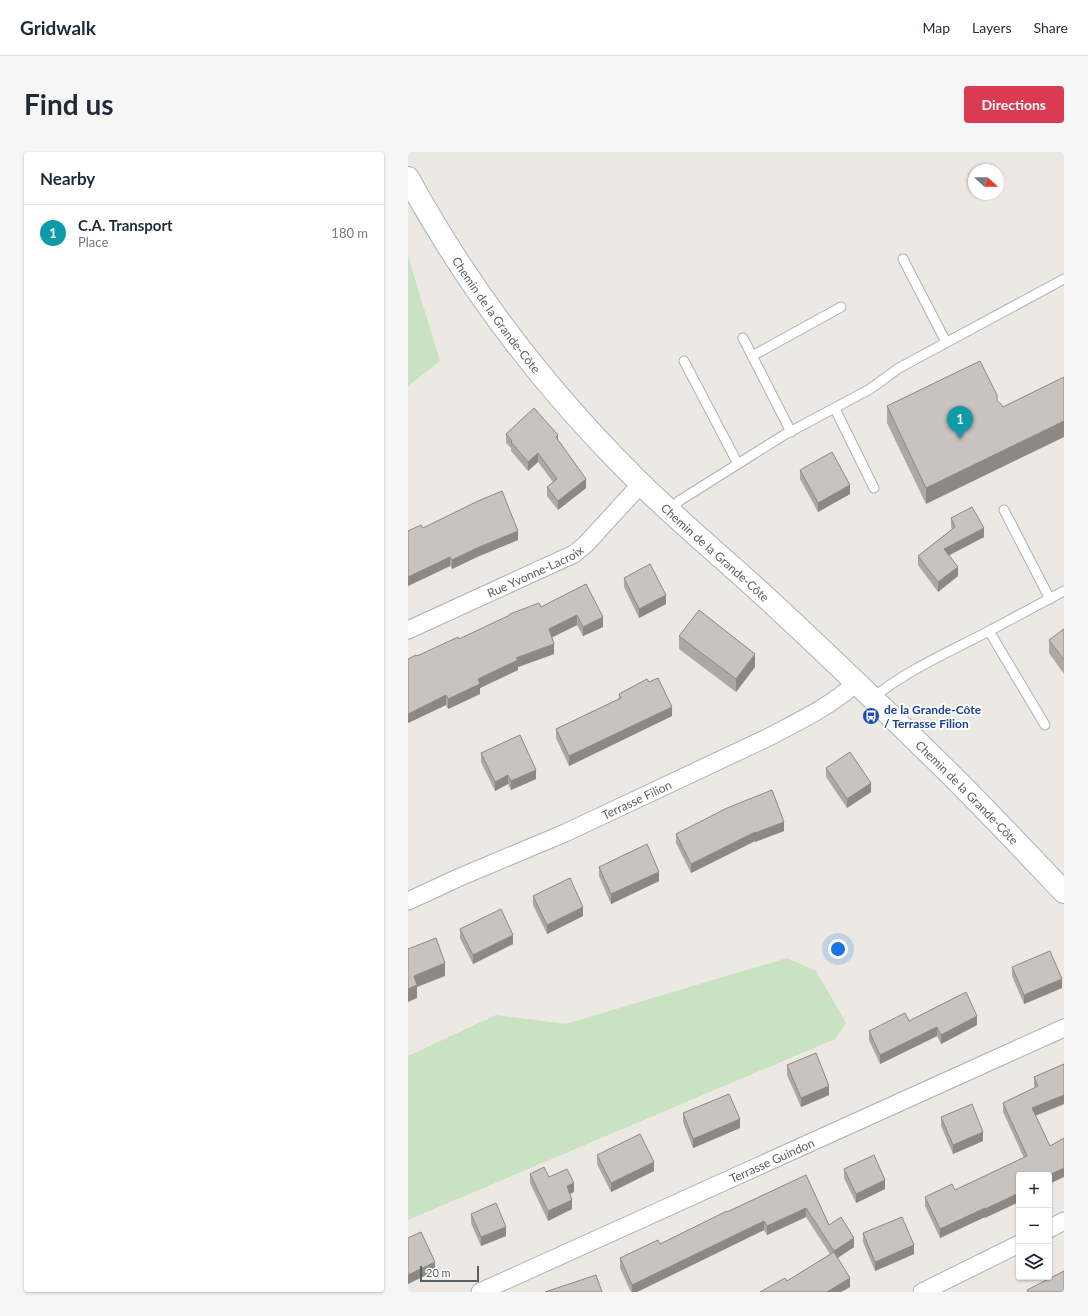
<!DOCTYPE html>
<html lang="en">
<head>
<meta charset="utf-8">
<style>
	body { margin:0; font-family:Lato,sans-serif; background:#f6f6f7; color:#1f2937 }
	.controls { position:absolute; right:12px; bottom:12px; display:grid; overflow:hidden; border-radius:4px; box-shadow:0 1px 3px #0004 }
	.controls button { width:36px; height:36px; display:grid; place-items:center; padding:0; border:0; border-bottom:1px solid #e0e1e3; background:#fff; color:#1f2937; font:20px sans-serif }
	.compass { position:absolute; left:560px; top:12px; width:36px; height:36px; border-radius:50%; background:#fff; box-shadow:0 1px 3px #0004; rotate:111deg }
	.scale { position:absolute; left:12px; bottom:10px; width:59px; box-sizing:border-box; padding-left:4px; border:2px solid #5b6062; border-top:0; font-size:11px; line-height:14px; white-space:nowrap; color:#5b6062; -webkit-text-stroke:3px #fff; paint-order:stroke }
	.you { position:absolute; left:430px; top:797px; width:14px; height:14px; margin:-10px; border:3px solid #fff; border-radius:50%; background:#1a73e8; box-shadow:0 0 0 6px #1a73e833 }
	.badge { display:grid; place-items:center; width:26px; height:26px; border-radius:50%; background:#db3a53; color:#fff; font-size:13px; font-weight:700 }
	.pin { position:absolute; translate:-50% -33px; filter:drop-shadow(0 1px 2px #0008) }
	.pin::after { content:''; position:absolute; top:21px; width:14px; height:12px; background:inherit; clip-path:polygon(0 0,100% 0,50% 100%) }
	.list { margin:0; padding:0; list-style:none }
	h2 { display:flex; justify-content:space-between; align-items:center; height:52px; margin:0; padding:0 16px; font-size:17px }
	h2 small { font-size:13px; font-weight:400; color:#747a83 }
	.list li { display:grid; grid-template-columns:26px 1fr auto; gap:12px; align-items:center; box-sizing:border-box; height:56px; padding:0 16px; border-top:1px solid #e0e1e3 }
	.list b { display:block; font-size:15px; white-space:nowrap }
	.list p { margin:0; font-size:13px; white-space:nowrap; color:#747a83 }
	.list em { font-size:13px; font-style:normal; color:#747a83 }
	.icon { flex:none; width:22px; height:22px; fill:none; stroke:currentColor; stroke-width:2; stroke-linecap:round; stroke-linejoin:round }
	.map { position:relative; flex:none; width:656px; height:1140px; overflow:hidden; border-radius:4px }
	header { display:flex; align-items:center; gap:24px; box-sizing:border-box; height:56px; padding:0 20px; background:#fff; border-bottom:1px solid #e0e1e3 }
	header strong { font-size:19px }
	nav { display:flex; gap:22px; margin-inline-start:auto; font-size:14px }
	.intro { display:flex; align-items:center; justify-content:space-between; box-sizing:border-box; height:96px; padding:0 24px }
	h1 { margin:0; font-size:28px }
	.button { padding:10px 18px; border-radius:4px; background:#db3a53; color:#fff; font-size:14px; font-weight:700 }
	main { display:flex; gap:24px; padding:0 24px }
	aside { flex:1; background:#fff; border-radius:4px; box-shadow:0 1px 3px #0004 }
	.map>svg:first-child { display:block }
</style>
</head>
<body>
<header>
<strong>Gridwalk</strong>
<nav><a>Map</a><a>Layers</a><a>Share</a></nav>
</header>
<div class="intro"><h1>Find us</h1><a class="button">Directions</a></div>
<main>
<aside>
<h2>Nearby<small></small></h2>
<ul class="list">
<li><span class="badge" style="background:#0f9aa8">1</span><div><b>C.A. Transport</b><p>Place</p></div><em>180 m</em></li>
</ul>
</aside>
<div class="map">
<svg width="656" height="1140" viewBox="0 0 656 1140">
	<rect width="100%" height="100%" fill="#ece8e3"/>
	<!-- green -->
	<path fill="#c9e2c1" d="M 0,104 L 32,209 L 0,234 Z
		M 379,806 L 408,819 L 438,871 L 427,887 L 0,1068 L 0,904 L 88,863 L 158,872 Z"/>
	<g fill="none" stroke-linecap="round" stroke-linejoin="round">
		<!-- lane casing -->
		<g stroke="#aeb2b4" stroke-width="11">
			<path id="lane" d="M 495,107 L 538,190
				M 335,186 L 383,280
				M 344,204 L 433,155
				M 276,209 L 330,312
				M 427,257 L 466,336
				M 596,358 L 642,447
				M 261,359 L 271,349 L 333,310 L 376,283 L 462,237 L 491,216 L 656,127
				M 581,479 L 656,439
				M 465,546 C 497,519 543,499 581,479 L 637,573"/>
		</g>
		<!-- street casing -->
		<g stroke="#aeb2b4" stroke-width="19">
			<g id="street">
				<path id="s1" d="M 0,478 L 166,402 L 178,392 L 233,332"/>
				<path id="s2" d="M 0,749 L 52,725 L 157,681 L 361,585 C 391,569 423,554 448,531"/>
				<path d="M 641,1077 L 656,1069"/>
				<path id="s3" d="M 72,1140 L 656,876"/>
				<path d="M 514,1140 L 611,1092"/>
			</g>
		</g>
		<!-- secondary casing -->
		<g stroke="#adb2b5" stroke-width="24">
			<g id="secondary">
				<path id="s4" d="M 0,26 C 59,134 136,235 223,322 C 267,367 317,407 364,451 C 420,503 475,556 530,610 C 573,652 614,696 656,740"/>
			</g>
		</g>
		<!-- lane -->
		<use href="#lane" stroke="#fff" stroke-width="9"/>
		<!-- street -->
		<use href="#street" stroke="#fff" stroke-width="17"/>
		<!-- secondary -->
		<use href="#secondary" stroke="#fff" stroke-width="22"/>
	</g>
	<!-- wall -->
	<path fill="#aca8a5" d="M 572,209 L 518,352 L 479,271 L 479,254 Z
		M 98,282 L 150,289 L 178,336 L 150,358 L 139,344 L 139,335 L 145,330 L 130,310 L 120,319 L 103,299 L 103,296 L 98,291 Z
		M 392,318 L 442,342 L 410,360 L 392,327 Z
		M 543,366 L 576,385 L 541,403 L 550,424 L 530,440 L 510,413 L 510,404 L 544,377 L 543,375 Z
		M 15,376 L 110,388 L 69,405 L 44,417 L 42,414 L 0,434 L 0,379 Z
		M 216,426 L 258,452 L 231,466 L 216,435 Z
		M 178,432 L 195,475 L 175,484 L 169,473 L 144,485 L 146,502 L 110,515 L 110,518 L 72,536 L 72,542 L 40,557 L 38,553 L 0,571 L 0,507 L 133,455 Z
		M 656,477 L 656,522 L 641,501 L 641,488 Z
		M 271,484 L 347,515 L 328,540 L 271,497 Z
		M 211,542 L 264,564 L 161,614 L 148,586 L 148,577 L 211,547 Z
		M 73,601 L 128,627 L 103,638 L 100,632 L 87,639 L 73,610 Z
		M 418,616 L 463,640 L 439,656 L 418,625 Z
		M 376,679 L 347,690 L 347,689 L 283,721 L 268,691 L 268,682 Z
		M 191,715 L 251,729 L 203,752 L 191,724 Z
		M 125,744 L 175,764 L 139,782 L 125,753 Z
		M 52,777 L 105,792 L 65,812 L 52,786 Z
		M 604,815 L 654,836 L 616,852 L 604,824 Z
		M 501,869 L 569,873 L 533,892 L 529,884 L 472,912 L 461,888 L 461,879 Z
		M 656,912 L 656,952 L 627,964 L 641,1023 L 577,1066 L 577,1065 L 532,1086 L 517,1054 L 517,1045 L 547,1038 L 616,1006 L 595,960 L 595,951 L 627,936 L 626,934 L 626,925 Z
		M 379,913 L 421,943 L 393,955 L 379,923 Z
		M 275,961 L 332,976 L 285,996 L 275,970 Z
		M 533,965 L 575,989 L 545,1002 L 533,974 Z
		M 189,1003 L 246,1019 L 203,1040 L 189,1012 Z
		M 436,1017 L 477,1037 L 448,1051 L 436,1026 Z
		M 122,1022 L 141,1025 L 166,1040 L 162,1042 L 164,1057 L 140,1069 L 122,1031 Z
		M 398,1023 L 421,1073 L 446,1095 L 430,1106 L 442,1135 L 433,1140 L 352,1140 L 379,1129 L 422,1102 L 398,1065 L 359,1083 L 356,1078 L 229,1140 L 223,1140 L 212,1116 L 212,1106 L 252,1092 Z
		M 63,1062 L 98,1084 L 73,1094 L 63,1071 Z
		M 455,1081 L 506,1102 L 467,1119 L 455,1090 Z"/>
	<!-- shaded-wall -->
	<path fill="#8c8886" d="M 656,269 L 656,285 L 518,352 L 518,336 Z
		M 150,283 L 150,292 L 148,285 Z
		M 130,301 L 130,310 L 120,319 L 120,310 Z
		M 178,327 L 178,336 L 150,358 L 150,349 Z
		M 442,333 L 442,342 L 410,360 L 410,351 Z
		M 576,376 L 576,385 L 536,406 L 536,397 Z
		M 110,379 L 110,388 L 69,405 L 44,417 L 44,408 L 69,396 Z
		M 42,405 L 42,414 L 0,434 L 0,425 Z
		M 550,415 L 550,424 L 530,440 L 530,430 Z
		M 258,443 L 258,452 L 231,466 L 231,457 Z
		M 169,463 L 169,473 L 141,487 L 141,477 Z
		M 195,465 L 195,475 L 175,484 L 175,475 Z
		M 146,492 L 146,502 L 110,515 L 110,518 L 72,536 L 72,542 L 40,557 L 40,547 L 70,527 L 108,506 Z
		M 347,502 L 347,515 L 328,540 L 328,527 Z
		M 38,543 L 38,553 L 0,571 L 0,562 Z
		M 264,555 L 264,564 L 161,614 L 161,604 Z
		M 128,618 L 128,627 L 103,638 L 103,629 Z
		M 100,623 L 100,632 L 87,639 L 87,630 Z
		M 463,631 L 463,640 L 439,656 L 439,647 Z
		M 376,670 L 376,679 L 347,690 L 347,681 Z
		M 347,680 L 347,689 L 283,721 L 283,712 Z
		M 251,720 L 251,729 L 203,752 L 203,742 Z
		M 175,755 L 175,764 L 139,782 L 139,773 Z
		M 105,783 L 105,792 L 65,812 L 65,803 Z
		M 37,811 L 37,824 L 9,835 L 9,846 L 0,850 L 0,837 L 6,824 Z
		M 654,827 L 654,836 L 616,852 L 616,843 Z
		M 569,864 L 569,873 L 533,892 L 533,883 Z
		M 529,875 L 529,884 L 472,912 L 472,903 Z
		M 421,934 L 421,943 L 393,955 L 393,946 Z
		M 656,943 L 656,952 L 624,965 L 624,956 Z
		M 332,967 L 332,976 L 285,996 L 285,987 Z
		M 575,980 L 575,989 L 545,1002 L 545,993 Z
		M 246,1010 L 246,1019 L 203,1040 L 203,1031 Z
		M 656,1016 L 656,1025 L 641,1032 L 641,1023 Z
		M 477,1028 L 477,1037 L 448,1051 L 448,1042 Z
		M 166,1031 L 166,1040 L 159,1043 L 159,1034 Z
		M 611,1041 L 611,1050 L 577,1066 L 577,1057 Z
		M 164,1048 L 164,1057 L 140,1069 L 140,1059 Z
		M 398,1056 L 398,1065 L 359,1083 L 359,1074 Z
		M 577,1056 L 577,1065 L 532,1086 L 532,1077 Z
		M 356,1069 L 356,1078 L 229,1140 L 224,1140 L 224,1133 Z
		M 98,1075 L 98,1084 L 73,1094 L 73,1085 Z
		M 446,1086 L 446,1095 L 426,1108 L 426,1099 Z
		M 506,1093 L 506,1102 L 467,1119 L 467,1110 Z
		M 27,1110 L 27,1119 L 0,1132 L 0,1123 Z
		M 442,1126 L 442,1135 L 433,1140 L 419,1140 Z"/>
	<!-- building -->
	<path fill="#c8c3c0" stroke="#8c8886" d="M 572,209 L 589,243 L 589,249 L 593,252 L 595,255 L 656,225 L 656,269 L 518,336 L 479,254 Z
		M 126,256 L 150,283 L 148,285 L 178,327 L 150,349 L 139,335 L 149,327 L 130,301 L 120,310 L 103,290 L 104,289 L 98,282 Z
		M 424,300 L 442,333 L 410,351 L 392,318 Z
		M 94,339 L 110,379 L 69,396 L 44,408 L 42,405 L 0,425 L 0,379 L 13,373 L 15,376 L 70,349 Z
		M 564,355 L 576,376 L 536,397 L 550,415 L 530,430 L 510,404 L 547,375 L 543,366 Z
		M 242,412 L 258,443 L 231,457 L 216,426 Z
		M 178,432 L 195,465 L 175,475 L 169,463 L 141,477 L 146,492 L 108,506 L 110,508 L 70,527 L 72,532 L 40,547 L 38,543 L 0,562 L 0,507 L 8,503 L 9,504 L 50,485 L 51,487 L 102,463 L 102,462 L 131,451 L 133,455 Z
		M 291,458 L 347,502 L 328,527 L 271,484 Z
		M 656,477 L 656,508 L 641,488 Z
		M 250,526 L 264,555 L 161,604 L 148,577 L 213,546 L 211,542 L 239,527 L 241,530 Z
		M 112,583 L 128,618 L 103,629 L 100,623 L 87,630 L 73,601 Z
		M 442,600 L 463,631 L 439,647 L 418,616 Z
		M 364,638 L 376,670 L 347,681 L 347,680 L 283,712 L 268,682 L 319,656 Z
		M 239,692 L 251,720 L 203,742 L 191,715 Z
		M 162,726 L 175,755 L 139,773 L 125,744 Z
		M 93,757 L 105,783 L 65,803 L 52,777 Z
		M 28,786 L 37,811 L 6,824 L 9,833 L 0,837 L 0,797 Z
		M 642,799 L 654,827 L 616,843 L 604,815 Z
		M 558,840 L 569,864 L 533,883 L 529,875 L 472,903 L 461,879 L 497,861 L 501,869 Z
		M 408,901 L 421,934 L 393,946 L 379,913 Z
		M 656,912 L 656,943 L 624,956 L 642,994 L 656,986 L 656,1016 L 641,1023 L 611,1023 L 611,1041 L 577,1057 L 577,1056 L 532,1077 L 517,1045 L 544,1032 L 547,1038 L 619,1004 L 595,951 L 630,934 L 626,925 Z
		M 321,942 L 332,967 L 285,987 L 275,961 Z
		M 564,952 L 575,980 L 545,993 L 533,965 Z
		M 232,982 L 246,1010 L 203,1031 L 189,1003 Z
		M 466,1003 L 477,1028 L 448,1042 L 436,1017 Z
		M 136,1015 L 141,1025 L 159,1017 L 166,1031 L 159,1034 L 164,1048 L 140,1059 L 122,1022 Z
		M 398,1023 L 421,1073 L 433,1065 L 446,1086 L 426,1099 L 398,1056 L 359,1074 L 356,1069 L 224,1133 L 212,1106 L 250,1088 L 252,1092 L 319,1059 L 319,1060 Z
		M 88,1051 L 98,1075 L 73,1085 L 63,1062 Z
		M 494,1065 L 506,1093 L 467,1110 L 455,1081 Z
		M 13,1080 L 27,1110 L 0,1123 L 0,1086 Z
		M 426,1100 L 442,1126 L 419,1140 L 352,1140 L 377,1126 L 379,1129 Z
		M 656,1119 L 656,1140 L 620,1140 L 619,1138 Z
		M 188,1123 L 194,1140 L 137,1140 Z"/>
	<!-- icons -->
	<defs>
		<g id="bus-disc" transform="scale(0.9)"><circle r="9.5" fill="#1a4fb4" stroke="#fff"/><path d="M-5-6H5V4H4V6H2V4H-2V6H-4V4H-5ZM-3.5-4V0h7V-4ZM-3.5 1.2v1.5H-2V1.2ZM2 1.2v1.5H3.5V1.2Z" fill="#fff"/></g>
	</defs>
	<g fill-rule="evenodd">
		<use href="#bus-disc" x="463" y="564"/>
	</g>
	<g text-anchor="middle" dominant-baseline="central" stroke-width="4" stroke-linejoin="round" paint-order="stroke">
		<!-- street labels -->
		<g font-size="12" fill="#5b6062" stroke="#fff">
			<text stroke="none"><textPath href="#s4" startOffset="163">Chemin de la Grande-Côte</textPath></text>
			<text stroke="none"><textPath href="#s4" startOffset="487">Chemin de la Grande-Côte</textPath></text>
			<text stroke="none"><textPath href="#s1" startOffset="140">Rue Yvonne-Lacroix</textPath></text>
			<text stroke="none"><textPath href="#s4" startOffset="835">Chemin de la Grande-Côte</textPath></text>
			<text stroke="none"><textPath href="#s2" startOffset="250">Terrasse Filion</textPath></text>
			<text stroke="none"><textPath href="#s3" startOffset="320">Terrasse Guindon</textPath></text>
		</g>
		<!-- transit labels -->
		<g font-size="12" font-weight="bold" fill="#164399" stroke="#fff" text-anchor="start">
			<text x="476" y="557">de la Grande-Côte<tspan x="476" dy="14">/ Terrasse Filion</tspan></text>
		</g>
	</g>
</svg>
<div class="controls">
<button>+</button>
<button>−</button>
<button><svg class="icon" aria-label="layers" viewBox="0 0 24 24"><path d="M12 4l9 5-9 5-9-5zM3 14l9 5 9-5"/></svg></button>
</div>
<svg class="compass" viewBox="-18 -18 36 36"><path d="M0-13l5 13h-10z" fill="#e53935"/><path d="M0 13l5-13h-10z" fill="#747a83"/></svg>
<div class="scale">20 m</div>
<div class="you"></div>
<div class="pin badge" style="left:552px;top:287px;background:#0f9aa8">1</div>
</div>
</main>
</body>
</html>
